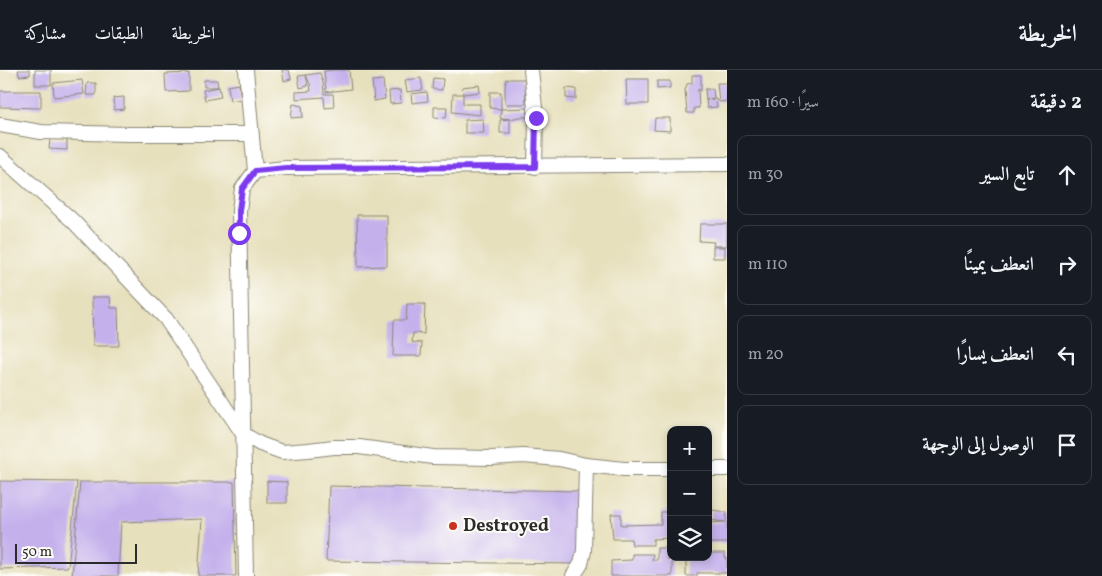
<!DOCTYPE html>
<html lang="ar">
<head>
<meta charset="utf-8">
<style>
	body { margin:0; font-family:Vollkorn,Amiri,serif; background:#20242c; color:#f1f3f6; direction:rtl }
	.controls { position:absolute; right:15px; bottom:15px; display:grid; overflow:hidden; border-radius:10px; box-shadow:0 2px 8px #0003 }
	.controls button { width:45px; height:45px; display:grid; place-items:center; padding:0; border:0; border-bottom:1px solid #363941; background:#171b24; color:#f1f3f6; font:25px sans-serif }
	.scale { position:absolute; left:15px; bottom:12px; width:122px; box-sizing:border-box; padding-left:5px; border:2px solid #2b2b2b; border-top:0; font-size:14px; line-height:18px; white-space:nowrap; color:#2b2b2b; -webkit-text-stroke:4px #fdfcf7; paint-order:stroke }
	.stop { position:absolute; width:15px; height:15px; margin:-11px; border:4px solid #7c3aed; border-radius:50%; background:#fff }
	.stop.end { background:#7c3aed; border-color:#fff; box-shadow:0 1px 5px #0008 }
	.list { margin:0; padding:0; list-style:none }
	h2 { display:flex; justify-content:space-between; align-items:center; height:65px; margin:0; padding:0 20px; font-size:21px }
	h2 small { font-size:16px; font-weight:400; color:#9ea1a6 }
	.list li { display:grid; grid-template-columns:32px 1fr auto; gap:15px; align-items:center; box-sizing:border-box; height:80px; margin:0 10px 10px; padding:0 10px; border:1px solid #363941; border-radius:10px }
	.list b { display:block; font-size:19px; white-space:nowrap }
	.list em { font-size:16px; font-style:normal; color:#9ea1a6 }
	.icon { flex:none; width:28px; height:28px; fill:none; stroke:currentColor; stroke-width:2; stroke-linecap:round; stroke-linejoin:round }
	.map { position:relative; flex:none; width:727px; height:506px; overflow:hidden; direction:ltr }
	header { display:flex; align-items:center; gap:30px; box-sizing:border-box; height:70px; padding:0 25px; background:#171b24; border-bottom:1px solid #363941 }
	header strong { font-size:24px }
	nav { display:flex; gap:28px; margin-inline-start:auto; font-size:18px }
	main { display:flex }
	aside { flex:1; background:#171b24 }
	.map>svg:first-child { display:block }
</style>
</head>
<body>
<header>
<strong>الخريطة</strong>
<nav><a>الخريطة</a><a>الطبقات</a><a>مشاركة</a></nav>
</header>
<main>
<aside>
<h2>2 دقيقة<small>سيرًا · 160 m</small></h2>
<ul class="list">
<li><svg class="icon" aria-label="ahead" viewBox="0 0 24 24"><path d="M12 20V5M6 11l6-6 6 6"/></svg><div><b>تابع السير</b></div><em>30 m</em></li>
<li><svg class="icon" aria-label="right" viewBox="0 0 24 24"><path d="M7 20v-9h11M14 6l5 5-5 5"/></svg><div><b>انعطف يمينًا</b></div><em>110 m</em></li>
<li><svg class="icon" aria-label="left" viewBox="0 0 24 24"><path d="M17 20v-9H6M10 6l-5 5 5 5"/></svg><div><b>انعطف يسارًا</b></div><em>20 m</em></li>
<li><svg class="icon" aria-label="arrive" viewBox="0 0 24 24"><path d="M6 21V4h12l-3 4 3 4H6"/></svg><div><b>الوصول إلى الوجهة</b></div></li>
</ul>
</aside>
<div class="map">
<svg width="727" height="506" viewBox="0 0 727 506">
	<rect width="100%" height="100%" fill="#fdfcf7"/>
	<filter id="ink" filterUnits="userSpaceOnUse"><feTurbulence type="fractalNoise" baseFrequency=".02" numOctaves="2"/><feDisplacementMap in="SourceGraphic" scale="10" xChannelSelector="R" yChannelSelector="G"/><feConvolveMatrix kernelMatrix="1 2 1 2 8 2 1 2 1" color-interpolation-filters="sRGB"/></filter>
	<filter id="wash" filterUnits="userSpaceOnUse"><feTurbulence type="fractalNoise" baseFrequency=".0096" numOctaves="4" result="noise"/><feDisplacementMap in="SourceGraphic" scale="20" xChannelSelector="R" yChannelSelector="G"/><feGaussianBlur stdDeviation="1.12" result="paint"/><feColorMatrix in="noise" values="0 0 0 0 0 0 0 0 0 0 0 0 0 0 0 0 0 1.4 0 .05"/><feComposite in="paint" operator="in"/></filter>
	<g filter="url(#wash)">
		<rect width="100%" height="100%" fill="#e7e0bd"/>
		<g id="blocks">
			<!-- building -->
			<path fill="#c4b1ec" d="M 18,0 L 30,0 L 30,5 L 19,6 Z
				M 35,0 L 51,0 L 51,15 L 35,15 Z
				M 282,0 L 289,0 L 291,9 L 284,11 Z
				M 335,0 L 349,0 L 351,19 L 326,22 L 324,1 Z
				M 189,3 L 189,21 L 166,22 L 165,4 Z
				M 320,3 L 323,13 L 324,24 L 333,24 L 334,37 L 325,38 L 324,27 L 296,29 L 296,22 L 311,21 L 310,14 L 306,5 Z
				M 306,5 L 308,16 L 300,18 L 298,6 Z
				M 692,5 L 701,5 L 701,21 L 698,19 L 699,38 L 694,38 L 694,43 L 687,43 L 685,20 L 687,14 L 692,13 Z
				M 421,8 L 423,20 L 407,22 L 405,10 Z
				M 433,8 L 443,9 L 442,20 L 432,19 Z
				M 506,9 L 525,9 L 526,34 L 505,34 L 505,18 Z
				M 626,9 L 648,9 L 648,34 L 627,34 Z
				M 82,10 L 84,24 L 54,27 L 53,13 Z
				M 204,10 L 217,10 L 218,17 L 204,17 Z
				M 383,10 L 385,29 L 374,31 L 372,11 Z
				M 657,11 L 670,11 L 670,18 L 657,19 Z
				M 87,13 L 96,13 L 96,25 L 86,25 Z
				M 717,13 L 727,13 L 727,31 L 719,32 Z
				M 239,14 L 241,29 L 230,31 L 228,16 Z
				M 479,15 L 480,22 L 463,24 L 463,34 L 480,34 L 480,45 L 452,42 L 453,24 L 463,24 L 462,17 Z
				M 219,17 L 221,27 L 205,30 L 203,20 Z
				M 566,18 L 576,19 L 576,29 L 566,28 Z
				M 705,19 L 713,19 L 714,28 L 706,30 Z
				M 400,20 L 401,33 L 390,34 L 389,21 Z
				M 0,21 L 41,21 L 41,38 L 0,37 Z
				M 427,22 L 428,31 L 412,33 L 411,24 Z
				M 490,22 L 501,22 L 501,39 L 490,38 Z
				M 124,27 L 124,39 L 114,40 L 113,28 Z
				M 716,29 L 717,37 L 707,38 L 706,30 Z
				M 293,34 L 302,36 L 303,47 L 291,48 Z
				M 434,37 L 447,37 L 446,48 L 434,47 Z
				M 528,38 L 528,47 L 519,47 L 510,49 L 510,63 L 500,63 L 500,50 L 510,49 L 500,48 L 501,39 Z
				M 655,48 L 670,48 L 670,61 L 654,60 Z
				M 483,49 L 484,63 L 465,63 L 465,50 Z
				M 50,69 L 67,69 L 67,80 L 49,79 Z
				M 357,145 L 387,145 L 387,196 L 358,197 Z
				M 700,154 L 727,154 L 727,176 L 713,176 L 714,172 L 699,171 Z
				M 713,177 L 725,177 L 725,188 L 713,188 Z
				M 92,227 L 110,227 L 111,238 L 118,238 L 119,276 L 93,276 Z
				M 407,234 L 425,234 L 424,264 L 413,263 L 412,272 L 422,273 L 421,286 L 393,286 L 394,250 L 406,250 Z
				M 0,411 L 77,412 L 68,497 L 0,499 Z
				M 267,411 L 287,412 L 287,433 L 267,433 Z
				M 80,412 L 234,412 L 236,506 L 198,506 L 202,449 L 121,452 L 118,506 L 72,506 Z
				M 329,416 L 579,421 L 578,494 L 326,491 Z
				M 712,440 L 727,442 L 726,452 L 727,452 L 727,473 L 708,473 L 708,453 L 725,452 L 710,450 Z
				M 661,442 L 670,442 L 671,468 L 653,469 L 653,475 L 632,475 L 631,469 L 613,469 L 611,444 L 621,444 L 621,455 L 661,454 Z
				M 657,478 L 667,478 L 667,489 L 672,489 L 672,506 L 611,506 L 611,491 L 632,490 L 632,484 L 653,484 L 652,490 L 657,490 Z
				M 708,483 L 725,483 L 725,488 L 727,488 L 727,503 L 697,503 L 697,506 L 686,506 L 686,489 L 705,489 L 705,487 L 708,487 Z"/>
		</g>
	</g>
	<g filter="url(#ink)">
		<use href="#blocks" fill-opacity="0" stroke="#898674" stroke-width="1"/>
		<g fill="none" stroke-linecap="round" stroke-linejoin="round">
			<!-- street casing -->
			<g stroke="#898674" stroke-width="16">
				<path id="street" d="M 246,0 L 255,101 L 242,119 L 239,140 L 246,506
					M 531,0 L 536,47 L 535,97
					M 0,55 L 41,62 L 128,64 L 252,64
					M 0,86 L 73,151 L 166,249 L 243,364 L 260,374 L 282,382 L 308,380 L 334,377 L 359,377 L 433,387 L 492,388 L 523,386 L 559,389 L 586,395 L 624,399 L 671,399
					M 255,101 L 286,98 L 727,94
					M 708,399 L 727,399
					M 573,506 L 581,494 L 584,481 L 586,395"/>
			</g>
			<!-- street -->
			<use href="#street" stroke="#fff" stroke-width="14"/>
		</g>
	</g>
	<g fill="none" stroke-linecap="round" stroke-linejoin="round" filter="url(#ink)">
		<!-- route -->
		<path stroke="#7c3aed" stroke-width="6" d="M 239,163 L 239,140 L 242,119 L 255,101 L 286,98 L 535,97 L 536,48"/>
	</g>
	<!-- markers -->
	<circle fill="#c8321e" stroke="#fdfcf7" stroke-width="2" cx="453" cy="456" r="5"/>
	<g text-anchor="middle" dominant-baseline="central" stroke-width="4" stroke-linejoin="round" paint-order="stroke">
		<!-- poi labels -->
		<g font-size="18" font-weight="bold" fill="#2b2b2b" stroke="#fdfcf7" text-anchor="start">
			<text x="463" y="456">Destroyed</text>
		</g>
	</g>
</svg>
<div class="controls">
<button>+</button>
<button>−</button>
<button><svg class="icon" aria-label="layers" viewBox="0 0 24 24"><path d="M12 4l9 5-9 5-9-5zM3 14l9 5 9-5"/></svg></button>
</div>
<div class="scale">50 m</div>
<div class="stop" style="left:239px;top:163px"></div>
<div class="stop end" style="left:536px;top:48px"></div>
</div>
</main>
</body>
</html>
